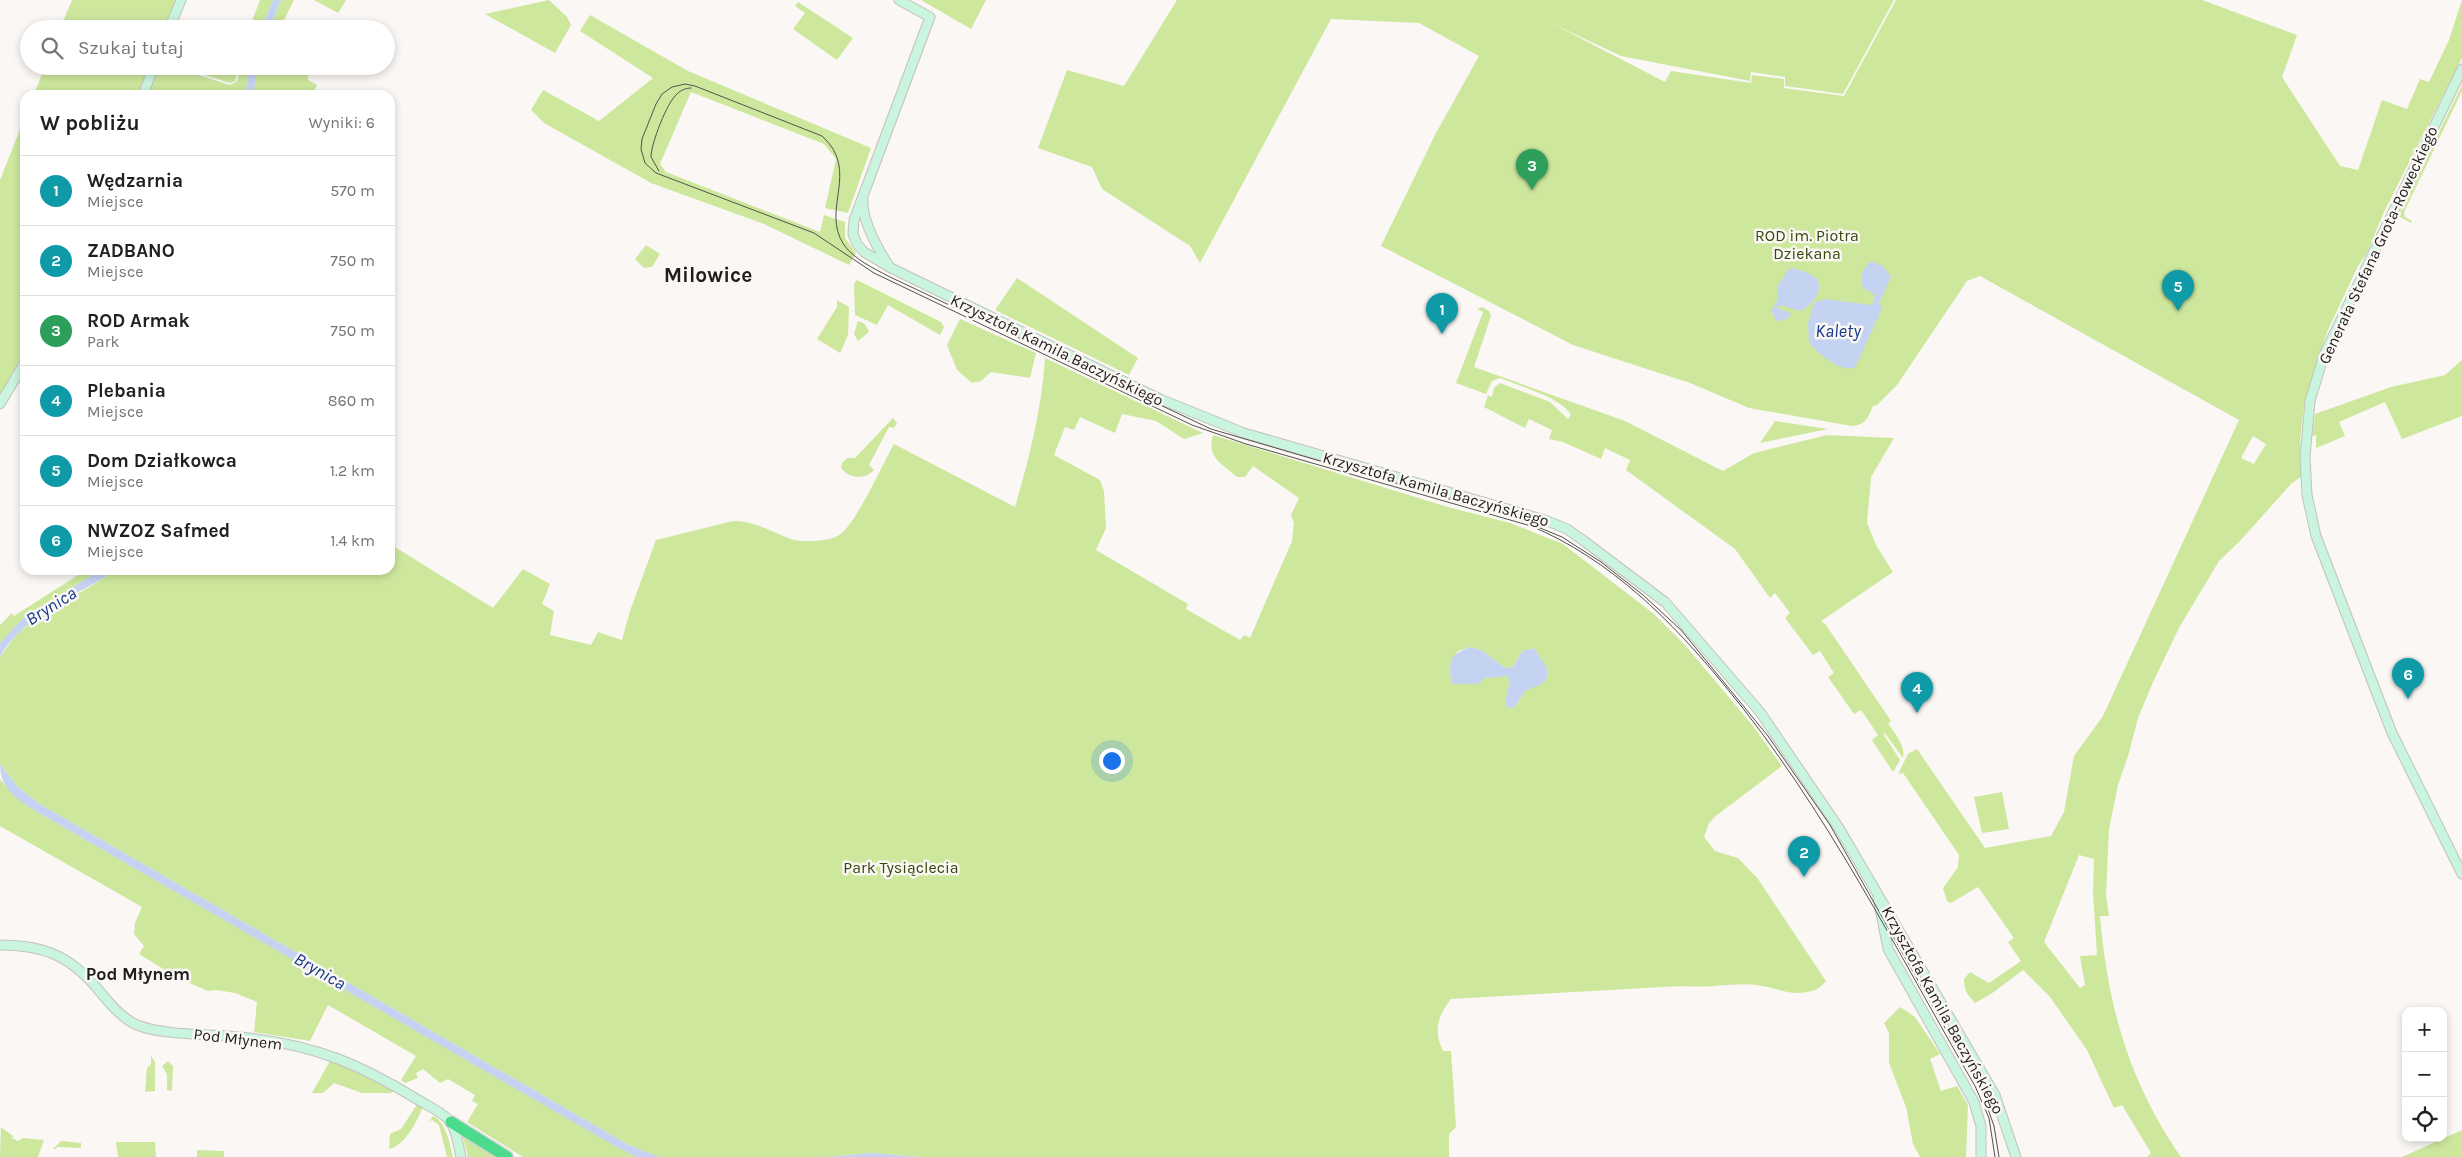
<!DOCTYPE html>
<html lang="pl">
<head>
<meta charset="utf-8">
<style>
	body { margin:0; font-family:Karla,sans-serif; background:#f6f6f6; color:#202124 }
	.controls { position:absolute; right:15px; bottom:15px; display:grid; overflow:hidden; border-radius:10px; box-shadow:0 2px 8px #0003 }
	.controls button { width:45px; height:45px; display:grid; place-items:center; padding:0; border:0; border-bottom:1px solid #e0e0e0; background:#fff; color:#202124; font:25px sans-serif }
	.you { position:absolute; left:1111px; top:760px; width:18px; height:18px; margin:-12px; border:4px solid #fff; border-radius:50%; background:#1a73e8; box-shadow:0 0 0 8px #1a73e833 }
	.badge { display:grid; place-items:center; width:32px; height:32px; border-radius:50%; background:#db2777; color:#fff; font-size:16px; font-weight:700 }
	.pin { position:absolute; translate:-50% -41px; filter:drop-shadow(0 1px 2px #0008) }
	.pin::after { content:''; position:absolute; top:26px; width:18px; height:15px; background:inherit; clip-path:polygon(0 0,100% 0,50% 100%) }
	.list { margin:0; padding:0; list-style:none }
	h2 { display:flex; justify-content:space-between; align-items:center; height:65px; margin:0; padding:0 20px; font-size:21px }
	h2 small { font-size:16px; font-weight:400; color:#757577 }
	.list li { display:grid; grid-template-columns:32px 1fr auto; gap:15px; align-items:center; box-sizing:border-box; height:70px; padding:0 20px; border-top:1px solid #e0e0e0 }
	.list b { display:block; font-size:19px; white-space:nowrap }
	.list p { margin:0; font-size:16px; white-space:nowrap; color:#757577 }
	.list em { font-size:16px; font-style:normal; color:#757577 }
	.icon { flex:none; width:28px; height:28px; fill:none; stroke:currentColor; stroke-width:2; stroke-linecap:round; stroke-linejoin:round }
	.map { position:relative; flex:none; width:2462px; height:1157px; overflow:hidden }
	.search { position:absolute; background:#fff; box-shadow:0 2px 8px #0003; left:20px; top:20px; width:375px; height:55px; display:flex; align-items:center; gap:12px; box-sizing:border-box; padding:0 18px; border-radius:28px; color:#757577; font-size:19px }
	.panel { position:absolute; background:#fff; box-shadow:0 2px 8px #0003; left:20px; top:90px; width:375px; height:485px; border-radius:15px }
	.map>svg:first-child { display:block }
</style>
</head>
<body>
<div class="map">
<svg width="2462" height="1157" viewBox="0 0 2462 1157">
	<rect width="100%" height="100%" fill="#faf7f4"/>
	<!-- green -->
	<path fill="#cde89d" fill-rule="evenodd" d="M 72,0 L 176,0 L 165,29 L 60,29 Z
		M 260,0 L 273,0 L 261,29 L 249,29 Z
		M 281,0 L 294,0 L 283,22 L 294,29 L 269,29 Z
		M 314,0 L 346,0 L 338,13 Z
		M 549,0 L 567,17 L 571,25 L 555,53 L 485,14 Z
		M 921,0 L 986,0 L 971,29 Z
		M 1177,0 L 1894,0 L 1843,94 L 1785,86 L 1785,77 L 1751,72 L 1750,81 L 1621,56 L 1551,23 L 1665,82 L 1671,71 L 1751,83 L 1752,75 L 1784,79 L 1784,88 L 1844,96 L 1896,0 L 2202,0 L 2297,35 L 2282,77 L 2340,166 L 2358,170 L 2382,100 L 2407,109 L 2420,79 L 2429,82 L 2449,40 L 2462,0 L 2462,58 L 2384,212 L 2367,253 L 2357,268 L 2328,330 L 2318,358 L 2304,405 L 2300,440 L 2302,476 L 2291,484 L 2239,542 L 2219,561 L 2180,626 L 2153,682 L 2138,718 L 2129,753 L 2118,785 L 2109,829 L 2106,895 L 2109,916 L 2100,916 C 2108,1007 2129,1082 2181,1157 L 2147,1157 L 2151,1153 L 2122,1105 L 2114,1108 L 2087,1050 L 2050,997 L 2023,970 L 1991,994 L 1975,1003 C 1967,995 1964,989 1964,979 L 1970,972 L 1989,983 L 2021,961 L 2008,942 L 2014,938 L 1978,887 L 1951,903 L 1947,901 L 1943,888 L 1958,867 L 1959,855 L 1903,773 L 1898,774 L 1908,754 L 1917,749 L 1985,848 L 2051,836 L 2064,812 L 2074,756 L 2103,716 L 2239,420 L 1980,276 L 1967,281 L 1897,385 L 1877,405 L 1873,406 C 1868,417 1866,425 1852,426 L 1749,408 L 1690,383 L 1573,345 L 1381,246 L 1436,133 L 1479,56 L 1419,23 L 1331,19 L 1200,263 L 1190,246 L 1102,189 L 1092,167 L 1038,148 L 1067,70 L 1124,86 ZM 2253,436 L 2266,444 L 2254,464 L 2241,458 ZM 2079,855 L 2094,859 L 2093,894 L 2097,955 L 2080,956 L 2085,985 L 2080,988 L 2044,942 Z
		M 798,2 L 853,38 L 837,60 L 793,29 L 805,13 L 795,6 Z
		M 590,15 L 688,71 L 871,148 L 848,213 L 825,208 L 836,159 L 824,144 L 691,92 L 660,164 L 666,172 L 820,232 L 824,215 L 845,222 L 845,238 L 856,253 L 849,265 L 764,224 L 651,183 L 544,123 L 531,110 L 543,90 L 599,121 L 653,78 L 580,31 Z
		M 45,66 L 150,66 L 138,95 L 109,90 L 105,95 L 34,95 Z
		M 157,66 L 172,67 L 230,85 L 237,81 L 241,66 L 250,66 L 245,95 L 146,95 Z
		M 177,66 L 196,70 L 197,66 L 238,66 L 235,81 L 230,83 Z
		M 258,66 L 316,66 L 308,76 L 308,80 L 317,85 L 312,95 L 253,95 Z
		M 2462,85 L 2462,91 L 2404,212 L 2405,217 L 2412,221 L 2411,223 L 2398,216 L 2399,214 Z
		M 25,117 L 25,355 L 0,397 L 0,180 Z
		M 646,245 L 660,254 L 652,267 L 644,268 L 635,259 Z
		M 1017,278 L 1138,358 L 1129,375 L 995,310 Z
		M 857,280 L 941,322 L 944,327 L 940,335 L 888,305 L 877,325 L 855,315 L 854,284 Z
		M 837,300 L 849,307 L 848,335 L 840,353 L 817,339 L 837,307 Z
		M 1482,307 L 1489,311 L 1491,316 L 1474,367 L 1625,421 L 1723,471 L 1754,453 L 1827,435 L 1894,438 L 1871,477 L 1867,523 L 1877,547 L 1893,572 L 1821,621 L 1826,625 L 1891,721 L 1888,723 C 1895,734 1906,746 1903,758 L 1884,732 L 1884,735 L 1900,760 L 1893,772 L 1872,740 L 1878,735 L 1861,710 L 1854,714 L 1828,677 L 1834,673 L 1820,651 L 1813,655 L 1785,618 L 1790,613 L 1775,593 L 1770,598 L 1735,549 L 1626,470 L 1630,460 L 1605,448 L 1601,459 L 1563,442 L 1549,439 L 1552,430 L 1529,419 L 1525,428 L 1484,407 L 1488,395 L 1492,397 L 1494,388 L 1500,383 L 1550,402 L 1568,419 L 1571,415 C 1561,397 1519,386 1500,378 L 1492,381 L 1486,394 L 1456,383 L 1483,312 L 1477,309 Z
		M 960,319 L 1036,353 L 1030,378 L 991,372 L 981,381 L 972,383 L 957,370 L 947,345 Z
		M 858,321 L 865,324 L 869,332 L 858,341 L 854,334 Z
		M 1045,358 L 1203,433 L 1184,439 L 1156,421 L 1122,414 L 1115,433 L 1080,417 L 1074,430 L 1065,427 L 1054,455 L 1100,480 L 1104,491 L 1106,528 L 1096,550 L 1188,604 L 1186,609 L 1240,640 L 1244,635 L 1250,638 L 1292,541 L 1294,523 L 1291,515 L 1299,498 L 1253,466 L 1245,477 L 1237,477 C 1222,464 1206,457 1213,435 L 1448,507 L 1510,523 L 1563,544 L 1654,614 L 1685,645 L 1753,726 L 1782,766 L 1717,815 L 1709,823 L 1704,837 L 1715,851 L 1738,858 L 1758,879 L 1826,981 C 1820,988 1816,991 1807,992 C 1789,996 1774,987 1757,985 C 1732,982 1707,989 1681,986 L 1451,999 C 1438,1015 1433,1031 1443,1051 L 1451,1051 L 1456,1127 L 1449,1134 L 1449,1157 L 920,1157 L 871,1153 L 828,1157 L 659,1157 L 629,1145 L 38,803 L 18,787 L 0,764 L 0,657 L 16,635 L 33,621 L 117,570 L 390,570 L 390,544 L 493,608 L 523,569 L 550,584 L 542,604 L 554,611 L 550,635 L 591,645 L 598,632 L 622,640 L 630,611 L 656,540 L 733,521 C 754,520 772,533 791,539 C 803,543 825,541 836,537 C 854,530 883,463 894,444 L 1015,507 C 1029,459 1042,408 1045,358 ZM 1471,647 L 1483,651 L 1505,668 C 1517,669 1516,658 1523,651 L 1534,648 L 1548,672 L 1525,691 L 1515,707 L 1507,708 L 1505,703 L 1510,681 L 1507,675 L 1485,678 L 1474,684 L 1451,680 L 1450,665 L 1458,651 Z
		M 2462,360 L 2462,416 L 2402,439 L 2385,402 L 2339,422 L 2345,436 L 2316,448 L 2316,435 L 2312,436 L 2315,414 L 2391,387 L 2445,375 Z
		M 893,418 L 897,423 L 894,428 L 889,427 L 869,465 L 874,470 C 865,480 850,479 841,468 L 842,463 L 847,458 L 855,458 Z
		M 1775,421 L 1828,429 L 1760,443 Z
		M 86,570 L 101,570 L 24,617 L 0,643 L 0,625 L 12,613 L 14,616 Z
		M 0,779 L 13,795 L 34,810 L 637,1157 L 523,1157 L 467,1122 L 478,1104 L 472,1101 L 475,1095 L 448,1079 L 440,1083 L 423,1069 L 416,1073 L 418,1078 L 405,1083 L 401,1080 L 416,1056 L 328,1005 L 310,1041 L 254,1032 L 257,1002 L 235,993 L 216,990 L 208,991 L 178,978 L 139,954 L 144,946 L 134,934 L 135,923 L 142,907 L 0,826 Z
		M 2002,792 L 2009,829 L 1982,833 L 1974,797 Z
		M 1900,1007 L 1915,1017 L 1940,1054 L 1930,1059 L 1941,1091 L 1957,1086 L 1968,1105 L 1966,1157 L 1920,1157 L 1913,1144 L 1906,1107 L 1889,1063 L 1889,1033 L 1884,1023 Z
		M 151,1056 L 155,1062 L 155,1091 L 145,1092 L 147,1068 L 151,1064 Z
		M 168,1061 L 173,1066 L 172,1091 L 167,1090 L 167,1074 L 162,1066 Z
		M 330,1061 L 343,1065 L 394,1091 L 391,1093 L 362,1093 L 334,1083 L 323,1093 L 312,1093 Z
		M 418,1103 L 422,1108 C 418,1121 404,1146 389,1149 L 390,1134 L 401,1129 Z
		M 433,1116 C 446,1122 450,1144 453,1157 L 447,1157 L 439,1125 L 432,1120 L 428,1123 Z
		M 1,1127 L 13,1136 L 12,1138 L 18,1141 L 23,1138 L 44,1140 L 38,1157 L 0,1157 Z
		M 2462,1130 L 2462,1157 L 2402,1157 Z
		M 462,1134 L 502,1157 L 468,1157 Z
		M 61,1141 L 81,1143 L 81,1148 L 57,1147 L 56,1149 L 53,1149 Z
		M 116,1142 L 155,1142 L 156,1157 L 118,1157 Z
		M 197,1150 L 224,1151 L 224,1157 L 197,1157 Z"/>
	<!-- water -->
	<path fill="#c3d3f1" d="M 273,0 L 281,0 L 269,29 L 261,29 Z
		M 250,66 L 258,66 L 253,95 L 245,95 Z
		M 1871,261 L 1883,266 L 1891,277 L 1879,303 L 1882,308 L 1855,368 C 1838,371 1820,355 1809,343 L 1808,323 L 1814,303 L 1825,299 L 1872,305 L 1875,295 L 1863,288 C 1860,276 1861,270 1871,261 Z
		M 1794,268 C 1800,271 1811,273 1816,278 C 1826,290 1810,307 1801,311 L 1779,305 L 1777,308 L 1791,313 L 1788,318 L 1780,321 L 1776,320 L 1771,310 L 1777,302 L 1778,285 L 1789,269 Z
		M 101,570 L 117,570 C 80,593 21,617 0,657 L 0,643 L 24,617 Z
		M 1471,647 L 1483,651 L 1505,668 C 1517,669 1516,658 1523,651 L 1534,648 L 1547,668 L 1547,677 L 1542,684 L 1525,691 L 1515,707 L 1507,708 L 1505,703 L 1510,681 L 1507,676 L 1485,678 L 1478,684 L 1452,684 C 1448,662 1449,654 1471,647 Z
		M 0,764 L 18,787 L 38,803 L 629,1145 L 659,1157 L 637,1157 L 613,1145 L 34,810 C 15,798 0,788 0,764 Z
		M 871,1153 L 920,1157 L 828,1157 Z"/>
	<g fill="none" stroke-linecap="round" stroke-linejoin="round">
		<!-- secondary casing -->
		<g stroke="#c4c1be" stroke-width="11">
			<path id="secondary" d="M 899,0 L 930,17 L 854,220 L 853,234 L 857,244 L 864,252 L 891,268 L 1160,399 L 1244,433 L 1545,520 L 1567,529 L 1584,541 L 1665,602 L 1760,712 L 1839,828 L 1995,1095 L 2016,1157
				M 169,29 L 181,0
				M 2462,69 L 2324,355 L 2310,401 L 2305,457 L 2307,495 L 2316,536 L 2392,733 L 2462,874
				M 143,95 L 154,66
				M 863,200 C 862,221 878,249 889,266
				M 0,404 L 25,362
				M 1878,898 L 1888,949 L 1974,1102 L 1981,1126 L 1981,1157
				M 0,945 C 46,945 72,957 101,993 C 111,1005 123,1019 137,1025 C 168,1037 216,1033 250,1038 C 316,1046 359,1064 415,1098 C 426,1105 441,1111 450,1121 C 456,1129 459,1147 461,1157"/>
		</g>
		<!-- highway casing -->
		<g stroke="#d2d2d2" stroke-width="14">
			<path id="highway" d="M 451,1122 L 507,1157"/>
		</g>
		<!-- secondary -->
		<use href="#secondary" stroke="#c9f4dd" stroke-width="9"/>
		<!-- highway -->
		<use href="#highway" stroke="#4adb8d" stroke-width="11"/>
		<!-- tram -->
		<path stroke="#535150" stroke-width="1" d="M 659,171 L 651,157 C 651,144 667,102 677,94 C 681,90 686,88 691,88
			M 1995,1157 L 1989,1118 L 1975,1086 C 1896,950 1826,808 1725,686 C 1672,621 1610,559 1531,526 L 1246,444 L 1192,425 L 874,273 L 814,233 L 656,173 L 645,163 L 641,149 L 642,139 L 656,104 L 662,94 L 672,87 L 685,84 L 695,86 L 822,136 C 861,171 820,209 844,245 C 854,259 873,268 888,276 L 1211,429 L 1521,520 L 1562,537 L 1601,562 L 1643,595 L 1681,630 L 1768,736 L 1830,825 L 1983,1095 L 1994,1126 L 1999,1157"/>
	</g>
	<g text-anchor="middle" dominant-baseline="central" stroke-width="5" stroke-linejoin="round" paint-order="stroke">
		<!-- park labels -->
		<g font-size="16" fill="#37480b" stroke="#faf7f4">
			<text x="1807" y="235">ROD im. Piotra<tspan x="1807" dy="18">Dziekana</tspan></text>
			<text x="901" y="867">Park Tysiąclecia</text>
		</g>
		<!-- street labels -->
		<g font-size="16" fill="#1f1e1d" stroke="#faf7f4">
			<text transform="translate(2378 245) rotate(-65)">Generała Stefana Grota-Roweckiego</text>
			<text transform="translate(1057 350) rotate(26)">Krzysztofa Kamila Baczyńskiego</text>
			<text transform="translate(1436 489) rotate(16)">Krzysztofa Kamila Baczyńskiego</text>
			<text transform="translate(1943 1010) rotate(61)">Krzysztofa Kamila Baczyńskiego</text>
			<text transform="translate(238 1039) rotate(7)">Pod Młynem</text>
		</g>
		<!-- water labels -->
		<g font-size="18" font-style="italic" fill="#163a8c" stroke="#faf7f4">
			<text x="1838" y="331">Kalety</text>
			<text transform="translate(51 606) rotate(-32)">Brynica</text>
			<text transform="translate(320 971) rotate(30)">Brynica</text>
		</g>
		<!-- neighbourhood labels -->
		<g font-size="18" font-weight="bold" fill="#1f1e1d" stroke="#faf7f4">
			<text x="138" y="974">Pod Młynem</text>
		</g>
		<!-- district labels -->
		<g font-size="21" font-weight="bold" fill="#1f1e1d" stroke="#faf7f4">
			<text x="708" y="275">Milowice</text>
		</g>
	</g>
</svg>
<div class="controls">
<button>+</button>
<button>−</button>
<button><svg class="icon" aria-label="locate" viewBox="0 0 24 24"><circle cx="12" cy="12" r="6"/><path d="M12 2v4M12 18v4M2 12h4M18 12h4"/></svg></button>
</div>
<div class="you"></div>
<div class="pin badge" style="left:1442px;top:334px;background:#0f9aa8">1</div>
<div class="pin badge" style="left:1804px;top:877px;background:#0f9aa8">2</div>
<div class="pin badge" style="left:1532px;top:190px;background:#2e9e5b">3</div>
<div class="pin badge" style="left:1917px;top:713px;background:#0f9aa8">4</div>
<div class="pin badge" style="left:2178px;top:311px;background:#0f9aa8">5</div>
<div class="pin badge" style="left:2408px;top:699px;background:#0f9aa8">6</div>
<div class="search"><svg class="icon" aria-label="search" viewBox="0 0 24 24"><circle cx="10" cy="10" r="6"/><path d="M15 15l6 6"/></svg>Szukaj tutaj</div>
<section class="panel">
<h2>W pobliżu<small>Wyniki: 6</small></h2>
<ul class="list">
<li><span class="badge" style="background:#0f9aa8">1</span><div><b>Wędzarnia</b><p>Miejsce</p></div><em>570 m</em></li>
<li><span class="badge" style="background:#0f9aa8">2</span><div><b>ZADBANO</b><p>Miejsce</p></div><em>750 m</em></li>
<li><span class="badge" style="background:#2e9e5b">3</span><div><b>ROD Armak</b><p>Park</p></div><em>750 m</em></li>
<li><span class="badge" style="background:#0f9aa8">4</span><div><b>Plebania</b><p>Miejsce</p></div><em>860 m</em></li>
<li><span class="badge" style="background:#0f9aa8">5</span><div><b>Dom Działkowca</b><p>Miejsce</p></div><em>1.2 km</em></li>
<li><span class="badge" style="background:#0f9aa8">6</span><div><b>NWZOZ Safmed</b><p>Miejsce</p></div><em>1.4 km</em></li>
</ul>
</section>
</div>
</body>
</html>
